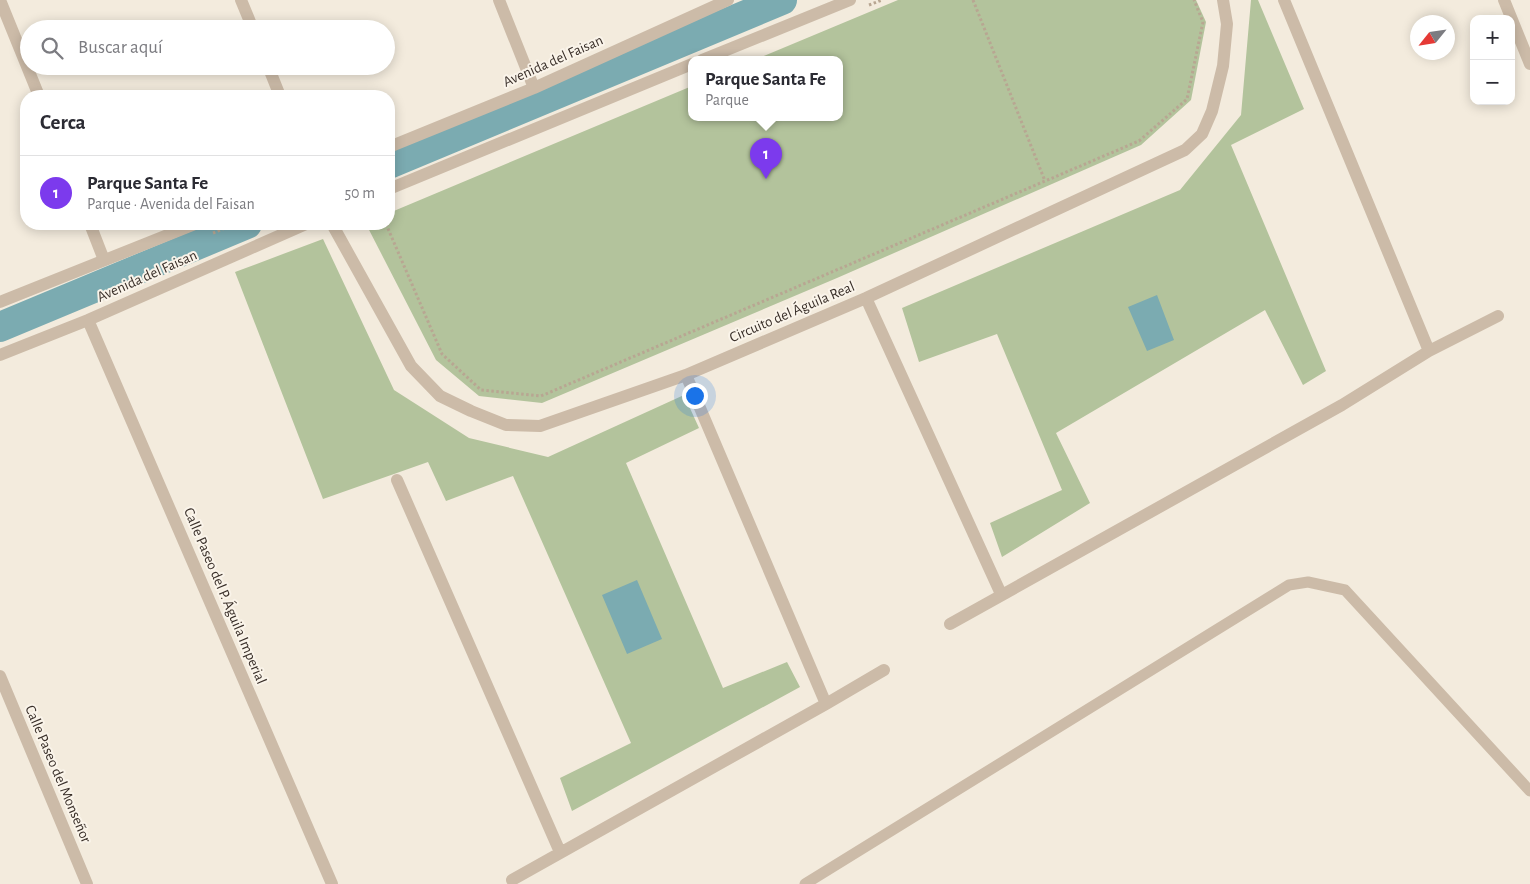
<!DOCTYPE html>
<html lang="es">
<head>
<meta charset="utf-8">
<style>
	body { margin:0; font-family:"Alegreya Sans",sans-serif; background:#f7f7f7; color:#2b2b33 }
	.controls { position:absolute; right:15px; top:15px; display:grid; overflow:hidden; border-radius:10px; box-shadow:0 2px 12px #0003 }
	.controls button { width:45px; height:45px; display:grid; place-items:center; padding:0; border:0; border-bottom:1px solid #e1e1e2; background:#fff; color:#2b2b33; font:25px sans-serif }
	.compass { position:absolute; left:1410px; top:15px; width:45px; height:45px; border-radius:50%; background:#fff; box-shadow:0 2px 12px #0003; rotate:240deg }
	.you { position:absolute; left:694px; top:395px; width:18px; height:18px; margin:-12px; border:4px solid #fff; border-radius:50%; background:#1a73e8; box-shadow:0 0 0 8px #1a73e833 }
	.badge { display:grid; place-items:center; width:32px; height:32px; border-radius:50%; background:#7c3aed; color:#fff; font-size:16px; font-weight:700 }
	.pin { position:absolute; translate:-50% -41px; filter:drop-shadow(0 1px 2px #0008) }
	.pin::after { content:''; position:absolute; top:26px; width:18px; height:15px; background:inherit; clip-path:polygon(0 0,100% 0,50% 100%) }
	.popup { position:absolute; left:688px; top:56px; width:155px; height:65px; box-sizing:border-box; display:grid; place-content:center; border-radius:10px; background:#fff; filter:drop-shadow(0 1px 4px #0005); font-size:16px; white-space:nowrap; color:#7c7c81 }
	.popup b { font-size:19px; color:#2b2b33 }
	.popup::after { content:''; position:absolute; left:50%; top:100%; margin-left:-10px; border:10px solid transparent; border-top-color:#fff }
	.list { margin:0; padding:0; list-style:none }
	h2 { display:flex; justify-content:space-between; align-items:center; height:65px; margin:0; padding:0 20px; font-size:21px }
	h2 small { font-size:16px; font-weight:400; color:#7c7c81 }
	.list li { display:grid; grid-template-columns:32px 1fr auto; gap:15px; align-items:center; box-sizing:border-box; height:75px; padding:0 20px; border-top:1px solid #e1e1e2 }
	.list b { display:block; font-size:19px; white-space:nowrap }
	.list p { margin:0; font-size:16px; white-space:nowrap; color:#7c7c81 }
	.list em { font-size:16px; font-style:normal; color:#7c7c81 }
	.icon { flex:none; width:28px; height:28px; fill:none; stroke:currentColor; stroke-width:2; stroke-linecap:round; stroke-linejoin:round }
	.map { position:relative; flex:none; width:1530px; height:884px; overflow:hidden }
	.search { position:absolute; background:#fff; box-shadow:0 2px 12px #0003; left:20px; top:20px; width:375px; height:55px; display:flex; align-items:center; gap:12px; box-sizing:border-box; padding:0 18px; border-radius:28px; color:#7c7c81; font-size:19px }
	.panel { position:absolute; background:#fff; box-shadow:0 2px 12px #0003; left:20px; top:90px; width:375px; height:140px; border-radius:20px }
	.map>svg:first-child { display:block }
</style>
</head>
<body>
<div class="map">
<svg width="1530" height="884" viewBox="0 0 1530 884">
	<rect width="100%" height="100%" fill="#f3ebdd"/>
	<!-- green -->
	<path fill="#b3c39c" d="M 898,0 L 1196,0 L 1206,22 L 1191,100 L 1141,145 L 837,278 L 542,403 L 479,396 L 436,360 L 366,224 L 389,224 L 389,213 L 692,86 L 692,118 L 840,118 L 840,60 L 754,60 Z
		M 1251,0 L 1258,0 L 1304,109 L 1231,145 L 1326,371 L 1303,385 L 1265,310 L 1056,433 L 1090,503 L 1002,557 L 990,523 L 1062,490 L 997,334 L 919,362 L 902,308 L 1180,190 L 1241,115 Z
		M 323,239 L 394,390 L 469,438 L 548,457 L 684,395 L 699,428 L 626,463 L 723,688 L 787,662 L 800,687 L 572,811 L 560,778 L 631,743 L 513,476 L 446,501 L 428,462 L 323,499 L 235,272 Z"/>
	<!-- water -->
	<path fill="#7babb1" d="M 1157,295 L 1174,340 L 1147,351 L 1128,307 Z
		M 637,580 L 662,639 L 627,654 L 602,595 Z"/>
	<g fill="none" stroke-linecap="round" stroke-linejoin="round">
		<!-- canal -->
		<path stroke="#7babb1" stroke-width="30" d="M 389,164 L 782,0
			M 0,327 L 247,224"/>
		<!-- path -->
		<path stroke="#b8a692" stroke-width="3" stroke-dasharray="2.5 2.5" stroke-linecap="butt" d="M 973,0 L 1045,181
			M 869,5 L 882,0
			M 386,224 L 442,354 L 481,390 L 541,396 L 1139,141 L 1187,99 L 1203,22 L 1194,0
			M 213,233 L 235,224"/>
		<!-- service -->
		<path stroke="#ccbba8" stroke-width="11" d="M 805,884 L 1289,585 L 1308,582 L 1345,590 L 1530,791"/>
		<!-- minor -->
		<path stroke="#ccbba8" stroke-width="12" d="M 0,0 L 39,96
			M 241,0 L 253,29
			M 499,0 L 534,88
			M 1284,0 L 1429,351
			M 1504,0 L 1530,64
			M 702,60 L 850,0
			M 268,66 L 280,96
			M 389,147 L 534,88 L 728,0
			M 389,189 L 692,64
			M 90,224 L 104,260
			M 332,224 L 411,366 L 440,396 L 471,411 L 506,425 L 540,426 L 686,375 L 866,298 L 1185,150 L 1202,134 L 1212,111 L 1223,66 L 1227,24 L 1223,0
			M 866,298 L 1001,594
			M 0,302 L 195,224
			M 88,320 L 332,884
			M 0,355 L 88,320 L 306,224
			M 686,375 L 826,704
			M 397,480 L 560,852
			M 950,624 L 1342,405 L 1429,351 L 1498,316
			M 0,676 L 87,884
			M 512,880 L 826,704 L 884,670"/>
	</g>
	<g text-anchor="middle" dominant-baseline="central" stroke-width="4" stroke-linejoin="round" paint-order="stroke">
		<!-- street labels -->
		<g font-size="15" fill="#392f29" stroke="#faf4ea">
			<text transform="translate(553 61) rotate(-24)">Avenida del Faisan</text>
			<text transform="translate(147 276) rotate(-24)">Avenida del Faisan</text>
			<text transform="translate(792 312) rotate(-23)">Circuito del Águila Real</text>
			<text transform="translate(225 596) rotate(67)">Calle Paseo del P. Águila Imperial</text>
			<text transform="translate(58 774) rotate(67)">Calle Paseo del Monseñor</text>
		</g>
	</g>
</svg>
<div class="controls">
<button>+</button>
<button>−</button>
</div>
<svg class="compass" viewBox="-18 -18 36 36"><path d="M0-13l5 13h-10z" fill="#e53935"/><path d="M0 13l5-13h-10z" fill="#7c7c81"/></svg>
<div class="you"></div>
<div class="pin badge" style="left:766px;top:179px">1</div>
<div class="popup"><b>Parque Santa Fe</b>Parque</div>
<div class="search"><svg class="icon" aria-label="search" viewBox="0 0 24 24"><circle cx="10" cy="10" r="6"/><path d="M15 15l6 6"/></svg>Buscar aquí</div>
<section class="panel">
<h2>Cerca<small></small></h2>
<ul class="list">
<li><span class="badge">1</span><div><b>Parque Santa Fe</b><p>Parque · Avenida del Faisan</p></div><em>50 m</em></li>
</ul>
</section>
</div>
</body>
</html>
